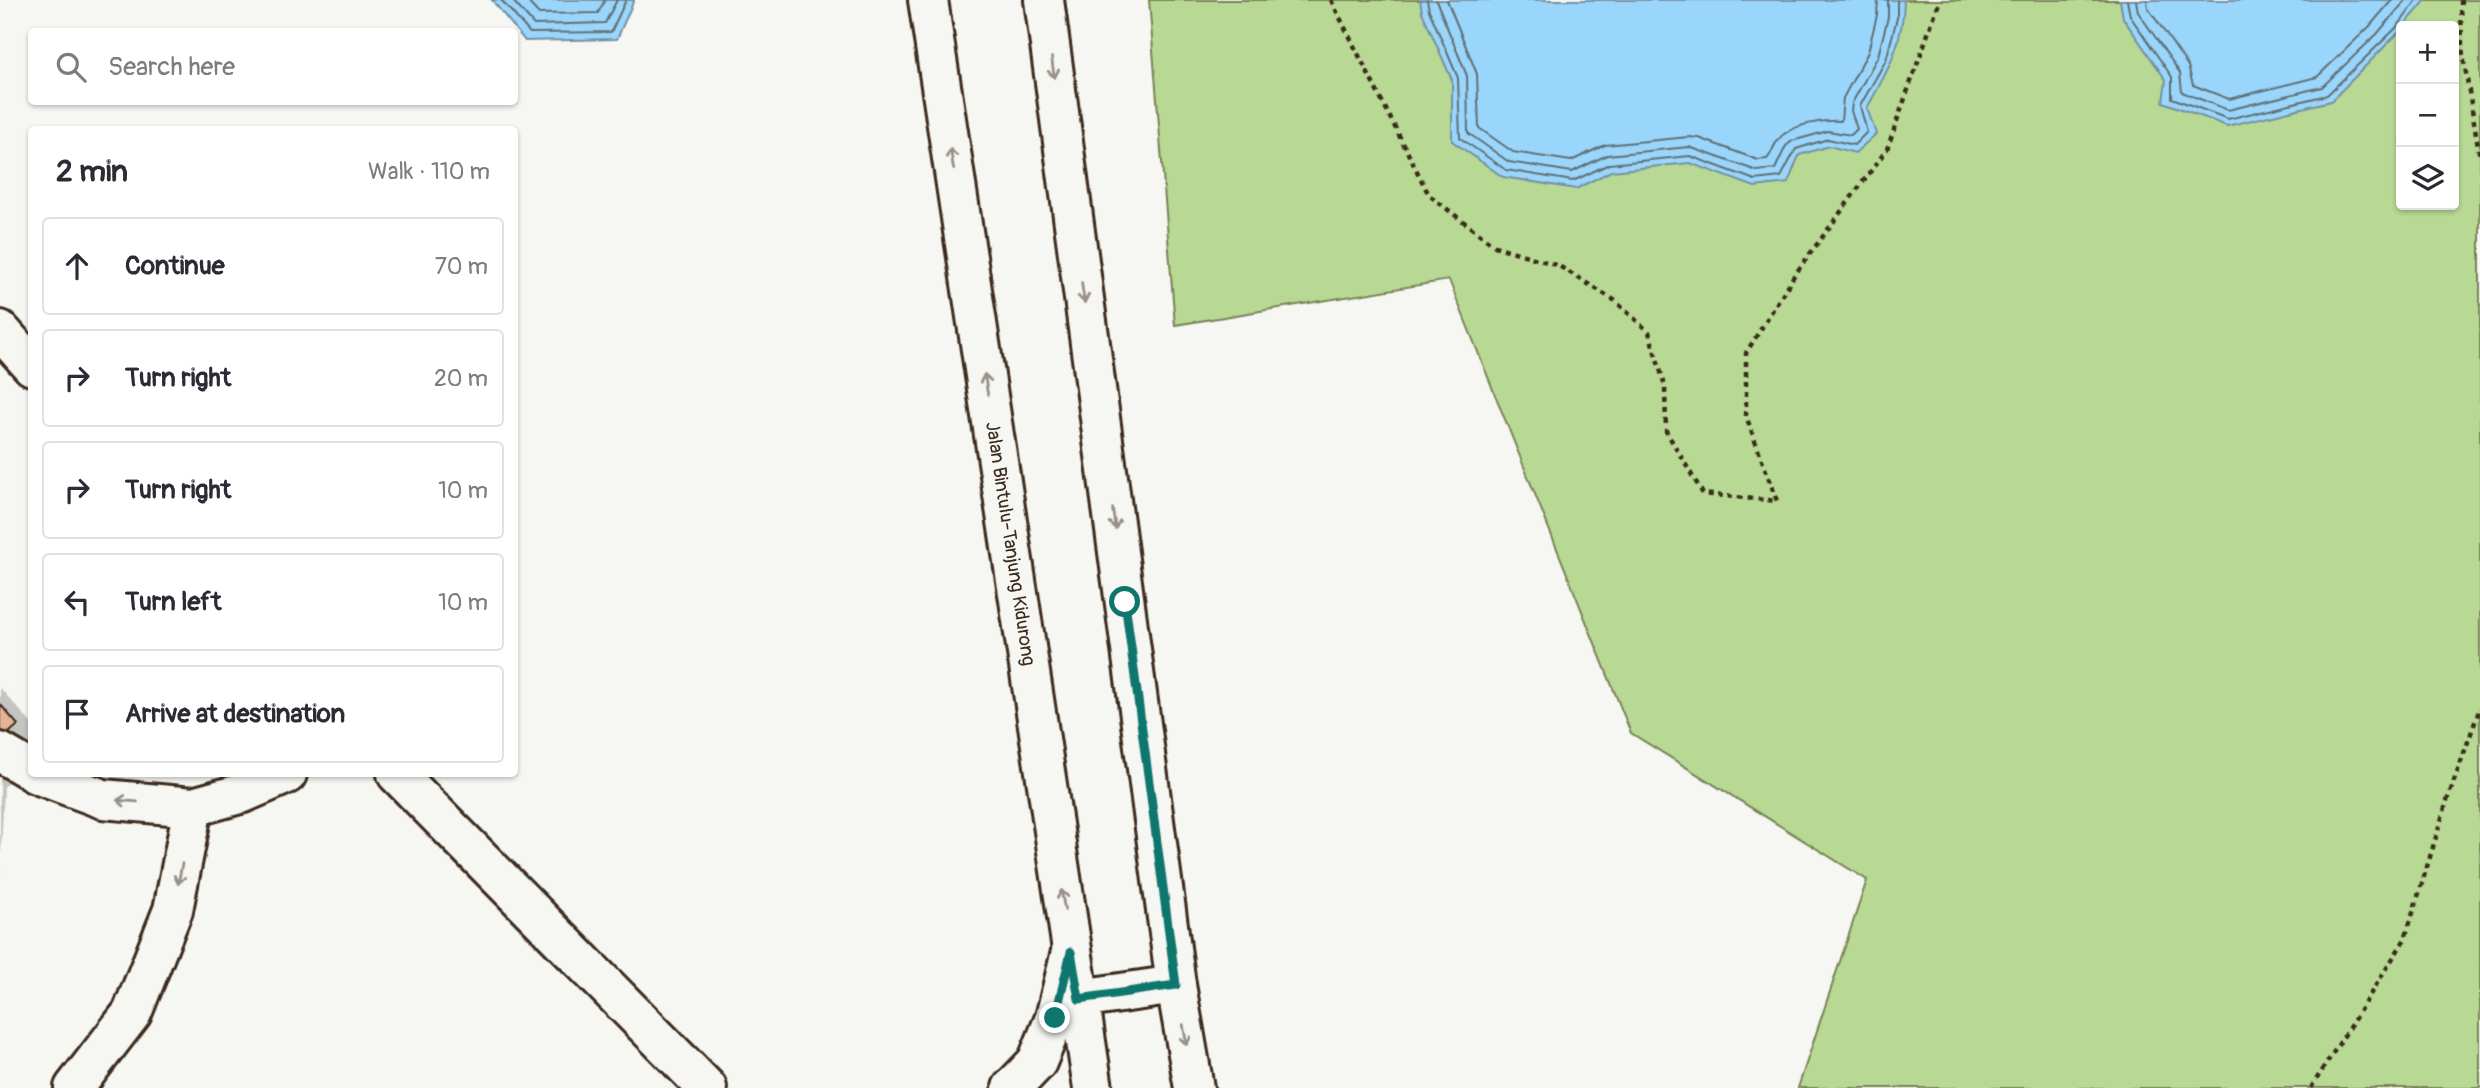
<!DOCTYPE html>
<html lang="en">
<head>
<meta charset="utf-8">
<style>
	body { margin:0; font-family:Pangolin,sans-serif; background:#f7f7f7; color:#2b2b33 }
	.controls { position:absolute; right:21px; top:21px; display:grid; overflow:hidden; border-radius:7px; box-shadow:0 2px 5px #0004 }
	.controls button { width:63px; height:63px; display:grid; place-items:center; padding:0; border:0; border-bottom:2px solid #e1e1e2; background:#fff; color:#2b2b33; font:35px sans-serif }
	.stop { position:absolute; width:21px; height:21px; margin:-16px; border:5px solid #0f766e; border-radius:50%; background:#fff }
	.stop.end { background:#0f766e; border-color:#fff; box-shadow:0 2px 7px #0008 }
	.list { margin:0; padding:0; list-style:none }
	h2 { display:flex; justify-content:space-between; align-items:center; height:91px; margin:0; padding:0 28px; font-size:30px }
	h2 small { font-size:23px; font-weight:400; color:#7c7c81 }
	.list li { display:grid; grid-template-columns:46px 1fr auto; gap:21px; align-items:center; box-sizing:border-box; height:98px; margin:0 14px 14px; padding:0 14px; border:2px solid #e1e1e2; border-radius:7px }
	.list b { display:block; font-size:26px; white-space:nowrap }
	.list em { font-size:23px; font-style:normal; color:#7c7c81 }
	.icon { flex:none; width:38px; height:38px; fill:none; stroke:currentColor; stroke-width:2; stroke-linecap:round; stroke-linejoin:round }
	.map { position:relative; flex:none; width:2480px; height:1088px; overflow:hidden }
	.search { position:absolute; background:#fff; box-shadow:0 2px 5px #0004; left:28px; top:28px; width:490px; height:77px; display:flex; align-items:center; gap:18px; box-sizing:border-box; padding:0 24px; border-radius:7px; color:#7c7c81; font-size:26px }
	.panel { position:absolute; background:#fff; box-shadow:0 2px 5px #0004; left:28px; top:126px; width:490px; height:651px; border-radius:7px }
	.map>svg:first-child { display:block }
</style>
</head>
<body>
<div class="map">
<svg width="2480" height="1088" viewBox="0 0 2480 1088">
	<rect width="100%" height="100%" fill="#f6f6f2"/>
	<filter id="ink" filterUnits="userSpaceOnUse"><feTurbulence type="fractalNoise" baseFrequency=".0143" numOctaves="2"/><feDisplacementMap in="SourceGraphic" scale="14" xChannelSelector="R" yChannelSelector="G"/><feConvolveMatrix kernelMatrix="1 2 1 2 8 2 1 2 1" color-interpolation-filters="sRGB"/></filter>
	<g filter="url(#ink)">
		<!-- green -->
		<path fill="#b7d993" stroke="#798258" stroke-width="2" fill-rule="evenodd" d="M 1149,0 L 2480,0 L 2480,1088 L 1798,1088 L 1867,880 L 1631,733 L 1449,280 L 1175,325 ZM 2401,26 L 2454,26 L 2454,205 L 2401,205 Z"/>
		<!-- water -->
		<path fill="#9ad6fb" stroke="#7491a3" stroke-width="2" d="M 492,0 L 634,0 L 617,39 L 525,41 Z
			M 1420,0 L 1904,0 C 1903,44 1888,71 1867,108 L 1876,134 L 1855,153 L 1829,146 L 1799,155 L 1788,183 L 1755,187 L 1690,163 L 1611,171 L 1576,189 L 1503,177 L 1452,141 L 1452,80 L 1422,12 Z
			M 2120,0 L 2426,0 L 2404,26 L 2401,26 L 2401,30 L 2331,101 L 2227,126 L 2163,102 L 2166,80 L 2123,18 Z"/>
		<!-- shadow -->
		<path fill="#0003" d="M 0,688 L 32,724 L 32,760 L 4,787 L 0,876 Z"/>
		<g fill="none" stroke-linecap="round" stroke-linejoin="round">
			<!-- shore -->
			<path stroke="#616f76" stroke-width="2" d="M 501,0 L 530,33 L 611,32 L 626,0
				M 512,0 L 534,25 L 605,23 L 617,0
				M 526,0 L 539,14 L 598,13 L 605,0
				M 1427,0 L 1429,10 L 1458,78 L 1460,138 L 1506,170 L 1573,181 L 1609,164 L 1690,156 L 1755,180 L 1781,177 L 1796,149 L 1828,139 L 1854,145 L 1867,132 L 1860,106 L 1886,60 L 1897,18 L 1897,0
				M 1436,0 L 1467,76 L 1468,133 L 1509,162 L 1572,172 L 1607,155 L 1689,147 L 1757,171 L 1775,169 L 1786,146 L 1792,141 L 1828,131 L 1851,135 L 1857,129 L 1851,111 L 1852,103 L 1878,56 L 1888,17 L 1888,0
				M 1447,0 L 1477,74 L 1479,128 L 1513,152 L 1571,161 L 1605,145 L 1689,137 L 1699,138 L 1758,160 L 1767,159 C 1772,154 1773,146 1778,140 C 1790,124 1822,120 1841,121 L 1843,98 L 1868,52 L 1877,15 L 1878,0
				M 2127,0 L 2130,16 L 2172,77 L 2172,98 L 2228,119 L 2327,95 L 2398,26 L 2417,0
				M 2136,0 L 2138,12 L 2180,73 L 2182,92 L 2228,110 L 2322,87 L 2377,34 L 2406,0
				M 2147,0 L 2148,8 L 2188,66 L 2193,85 L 2229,99 L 2317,77 L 2369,27 L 2392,0"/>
		</g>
		<!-- building -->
		<path fill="#e4b396" stroke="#3b2a1e" stroke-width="2" d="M 0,704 L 18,725 L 0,741 Z"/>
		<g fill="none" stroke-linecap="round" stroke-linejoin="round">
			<!-- minor casing -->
			<g stroke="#3b2a1e" stroke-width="44">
				<path id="minor" d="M 0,330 L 32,366
					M 0,752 L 32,771
					M 36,774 L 103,799 L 193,807 L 243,793 L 287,774
					M 397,774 L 707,1088
					M 74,1088 L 132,1013 L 173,910 L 193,807
					M 1012,1088 L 1037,1062 L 1055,1018 L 1071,952"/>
			</g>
			<!-- major casing -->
			<g stroke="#3b2a1e" stroke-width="44">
				<g id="major">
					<path id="s1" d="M 928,0 L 1093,1088"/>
					<path d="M 1044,0 L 1176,985 L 1194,1088"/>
					<path d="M 1079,999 L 1176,985"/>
				</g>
			</g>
			<!-- path -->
			<path stroke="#3b2a1e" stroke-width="4.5" stroke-dasharray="5 5" stroke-linecap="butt" d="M 1331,0 L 1429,195 L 1495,246 L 1559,266 L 1614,300 L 1649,332 L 1665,386 L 1666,431 L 1703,494 L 1777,501 L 1746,416 L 1746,353 L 1793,277 L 1887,149 L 1940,0
				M 2461,0 L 2462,49 L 2480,158
				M 2311,1088 L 2405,939 L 2447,801 L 2480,708"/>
			<!-- minor -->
			<use href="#minor" stroke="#f6f6f2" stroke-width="38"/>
			<!-- major -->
			<use href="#major" stroke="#f6f6f2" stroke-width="38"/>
		</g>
		<!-- one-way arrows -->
		<defs><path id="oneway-shaft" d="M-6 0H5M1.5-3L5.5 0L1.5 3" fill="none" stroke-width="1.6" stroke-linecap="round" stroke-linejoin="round" transform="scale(1.75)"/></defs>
		<g stroke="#989088">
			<use href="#oneway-shaft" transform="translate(1053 68) rotate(82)"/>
			<use href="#oneway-shaft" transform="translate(952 159) rotate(-99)"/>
			<use href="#oneway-shaft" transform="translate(1083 293) rotate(82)"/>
			<use href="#oneway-shaft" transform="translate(986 384) rotate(-99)"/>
			<use href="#oneway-shaft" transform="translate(1114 519) rotate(82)"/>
			<use href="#oneway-shaft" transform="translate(127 801) rotate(-175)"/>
			<use href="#oneway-shaft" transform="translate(180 874) rotate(101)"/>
			<use href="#oneway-shaft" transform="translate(1063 900) rotate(-99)"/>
			<use href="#oneway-shaft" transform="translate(1185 1035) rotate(80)"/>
		</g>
	</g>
	<g fill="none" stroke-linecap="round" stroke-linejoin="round" filter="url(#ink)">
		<!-- route -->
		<path stroke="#0f766e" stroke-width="9" d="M 1055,1018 L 1071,952 L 1079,999 L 1176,985 L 1125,602"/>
	</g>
	<g text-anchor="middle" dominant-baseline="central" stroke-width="6" stroke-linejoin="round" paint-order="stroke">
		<!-- street labels -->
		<g font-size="19" fill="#3b2a1e" stroke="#f6f6f2">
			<text stroke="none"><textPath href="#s1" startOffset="550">Jalan Bintulu-Tanjung Kidurong</textPath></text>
		</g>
	</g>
</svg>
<div class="controls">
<button>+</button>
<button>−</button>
<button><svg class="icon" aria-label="layers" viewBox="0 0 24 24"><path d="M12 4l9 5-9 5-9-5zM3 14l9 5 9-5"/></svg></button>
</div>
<div class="stop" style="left:1125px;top:602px"></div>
<div class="stop end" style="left:1055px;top:1018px"></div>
<div class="search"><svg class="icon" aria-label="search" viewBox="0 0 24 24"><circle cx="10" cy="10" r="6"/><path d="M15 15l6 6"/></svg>Search here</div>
<section class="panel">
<h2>2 min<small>Walk · 110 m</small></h2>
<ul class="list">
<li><svg class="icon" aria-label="ahead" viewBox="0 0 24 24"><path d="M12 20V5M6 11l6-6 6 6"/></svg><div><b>Continue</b></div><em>70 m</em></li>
<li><svg class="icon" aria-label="right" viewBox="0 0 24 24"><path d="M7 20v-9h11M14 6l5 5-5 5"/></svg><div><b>Turn right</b></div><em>20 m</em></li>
<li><svg class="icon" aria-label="right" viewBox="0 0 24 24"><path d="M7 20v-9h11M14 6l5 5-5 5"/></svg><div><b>Turn right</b></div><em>10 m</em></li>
<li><svg class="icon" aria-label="left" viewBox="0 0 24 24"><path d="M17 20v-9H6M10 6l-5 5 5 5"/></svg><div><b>Turn left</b></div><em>10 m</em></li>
<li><svg class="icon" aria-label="arrive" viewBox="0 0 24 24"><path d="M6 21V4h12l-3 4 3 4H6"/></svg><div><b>Arrive at destination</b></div></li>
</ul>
</section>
</div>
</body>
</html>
